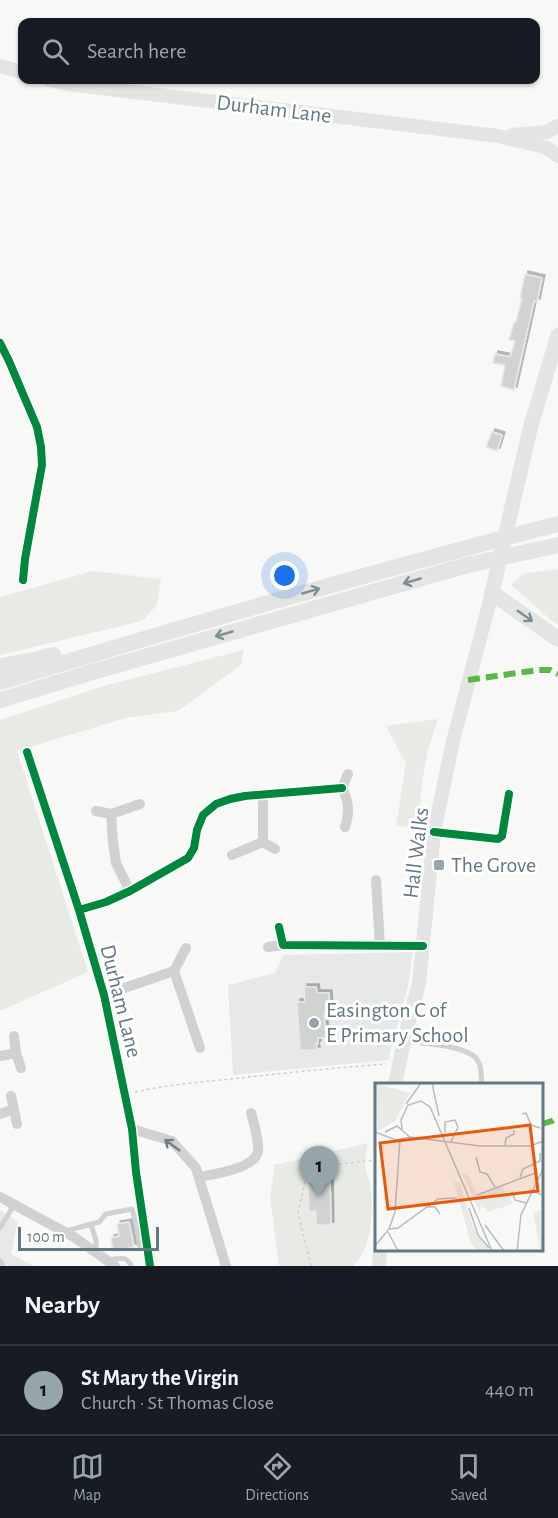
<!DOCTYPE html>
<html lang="en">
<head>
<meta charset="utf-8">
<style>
	body { margin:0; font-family:"Alegreya Sans",sans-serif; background:#20242c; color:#f1f3f6 }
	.scale { position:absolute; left:18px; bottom:15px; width:141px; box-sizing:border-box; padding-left:6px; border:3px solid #627883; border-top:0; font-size:16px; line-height:21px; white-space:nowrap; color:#627883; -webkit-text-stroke:4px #fff; paint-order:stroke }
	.you { position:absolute; left:285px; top:576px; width:21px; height:21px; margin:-15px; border:4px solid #fff; border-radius:50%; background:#1a73e8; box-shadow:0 0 0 9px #1a73e833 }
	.badge { display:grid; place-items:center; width:39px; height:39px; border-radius:50%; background:#96a5ac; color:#111; font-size:20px; font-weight:700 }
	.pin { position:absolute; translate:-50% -50px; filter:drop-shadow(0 2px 3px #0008) }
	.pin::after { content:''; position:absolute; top:32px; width:21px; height:18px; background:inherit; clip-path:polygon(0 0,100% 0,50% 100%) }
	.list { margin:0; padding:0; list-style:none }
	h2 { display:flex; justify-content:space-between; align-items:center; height:78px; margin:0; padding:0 24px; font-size:26px }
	h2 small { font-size:20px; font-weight:400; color:#9ea1a6 }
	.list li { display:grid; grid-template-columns:39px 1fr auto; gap:18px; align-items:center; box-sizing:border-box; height:90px; padding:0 24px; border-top:2px solid #363941 }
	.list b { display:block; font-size:22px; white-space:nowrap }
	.list p { margin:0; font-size:20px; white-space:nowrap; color:#9ea1a6 }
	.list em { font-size:20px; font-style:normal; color:#9ea1a6 }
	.icon { flex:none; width:33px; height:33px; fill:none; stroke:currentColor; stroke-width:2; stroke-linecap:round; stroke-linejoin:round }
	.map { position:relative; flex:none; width:558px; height:1266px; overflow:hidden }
	.search { position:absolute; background:#171b24; box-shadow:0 2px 4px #0004; left:18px; right:18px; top:18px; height:66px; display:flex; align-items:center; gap:15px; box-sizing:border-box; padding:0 21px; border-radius:12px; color:#9ea1a6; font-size:22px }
	.sheet { height:168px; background:#171b24 }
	nav { display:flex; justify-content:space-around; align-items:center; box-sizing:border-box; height:84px; border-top:2px solid #363941; background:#171b24; font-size:16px; color:#9ea1a6 }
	nav a { display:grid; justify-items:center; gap:3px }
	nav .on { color:#96a5ac }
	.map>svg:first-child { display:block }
</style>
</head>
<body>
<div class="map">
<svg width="558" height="1266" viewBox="0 0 558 1266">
	<defs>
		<filter id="shadow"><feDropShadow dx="3" dy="-3" stdDeviation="0" flood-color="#0004"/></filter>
	</defs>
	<rect width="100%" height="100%" fill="#f8f8f7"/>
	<!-- built -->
	<path fill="#e7e9e9" d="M 413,952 L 408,986 L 388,1060 L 233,1075 L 228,985 L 275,973 L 283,955 Z
		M 0,1210 L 18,1221 L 11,1254 L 34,1266 L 0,1266 Z"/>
	<!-- green -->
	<path fill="#e8ebe5" d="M 558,569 L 558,626 L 511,585 L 523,574 Z
		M 93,571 L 161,579 L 157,605 L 142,621 L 0,655 L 0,597 Z
		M 244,650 L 241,665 L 178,711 L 126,718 L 17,751 L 88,972 L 0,1011 L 0,720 L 107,685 Z
		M 438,719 L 428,750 L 422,782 L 420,804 L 413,827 L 396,826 L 406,764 L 386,726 Z
		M 368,1143 C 367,1149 365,1156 365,1162 C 365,1171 370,1180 371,1190 C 373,1215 372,1248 353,1266 L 279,1266 L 270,1197 L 275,1165 Z"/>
	<!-- building -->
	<path fill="#d1d3d3" stroke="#e7e7e6" stroke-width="1.5" filter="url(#shadow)" d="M 525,274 L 542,278 L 537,302 L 534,301 L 514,390 L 501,386 L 505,365 L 493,363 L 495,354 L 510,357 L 515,341 L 509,340 L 514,322 L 516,322 L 522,298 L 520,298 Z
		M 492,432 L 502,435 L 497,451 L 486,447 Z
		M 304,987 L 316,987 L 317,993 L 329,993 L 330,1012 L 324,1012 L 326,1038 L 318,1038 L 318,1044 L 316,1044 L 317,1050 L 300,1050 L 297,1002 L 305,1002 Z
		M 323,1171 L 323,1180 L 330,1180 L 331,1225 L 316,1225 L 316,1211 L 309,1211 L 308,1182 L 315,1181 L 315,1172 Z
		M 129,1222 L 134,1247 L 113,1251 L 111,1238 L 119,1236 L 117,1224 Z"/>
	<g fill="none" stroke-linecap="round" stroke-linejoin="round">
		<!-- path -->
		<path stroke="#cdcecf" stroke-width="1.5" stroke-dasharray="3 3" stroke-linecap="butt" d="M 135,1092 C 166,1085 199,1082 231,1079 C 282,1073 334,1068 386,1064
			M 311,1266 L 298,1213 L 308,1169 L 317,1164 L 331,1165 L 376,1160"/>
		<!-- service -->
		<path stroke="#d0d1d2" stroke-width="5" d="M 406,1041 C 424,1044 469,1045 478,1061 C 482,1067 481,1077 482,1084
			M 91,1225 L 96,1240 L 96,1253
			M 0,1228 L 14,1205
			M 66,1231 L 99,1222 L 106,1214 L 132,1209 L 138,1233 L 144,1231
			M 138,1233 L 140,1248
			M 0,1260 L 3,1266
			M 107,1260 C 117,1259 127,1255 131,1266"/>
		<!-- minor -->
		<path stroke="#d0d1d2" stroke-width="10" d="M 0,343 L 9,361 L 37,427 L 41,447 L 42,465 L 25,559 L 23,580
			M 27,752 L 79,910 L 104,995 L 132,1129 L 136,1172 L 150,1266
			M 263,795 L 263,842
			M 96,811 L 111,814 L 140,804
			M 111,814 L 113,842 L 116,863 L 130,891
			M 345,827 C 350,812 349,802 342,788 L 348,774
			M 434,832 L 498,839 L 502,836 L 509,794
			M 232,855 L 263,842 L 275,849
			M 376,880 L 380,946
			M 79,910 L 106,902 L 130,891 L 188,858 L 194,848 L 197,830 L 203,815 L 216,804 L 230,799 L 245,796 L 342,788
			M 279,927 L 283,945 L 423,946
			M 268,947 L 283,945
			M 186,948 L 174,971 L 200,1048
			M 104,995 L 174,971
			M 14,1036 L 16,1053 L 21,1068
			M 0,1056 L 16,1053
			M 11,1096 L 17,1124
			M 0,1114 L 14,1109
			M 132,1129 L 172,1141 L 196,1168 L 226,1266
			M 199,1177 C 214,1174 255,1169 258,1151 C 259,1139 254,1124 251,1113
			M 0,1197 L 74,1237 L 115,1266"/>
		<!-- secondary -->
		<path stroke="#e3e4e3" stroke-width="14" d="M 0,66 L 22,72
			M 50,80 L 67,84 L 498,136 L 545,147 L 558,156
			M 512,135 L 547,132 L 558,126
			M 395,1084 L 407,1028 L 419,983 L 434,832 L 453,741 L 492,593
			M 379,1266 L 380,1250"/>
		<!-- primary -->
		<path stroke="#e3e4e3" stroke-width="15" d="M 492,593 L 530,429 L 558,335"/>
		<!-- trunk -->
		<path stroke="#e3e4e3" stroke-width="16" d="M 492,593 L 558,639
			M 0,666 L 31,661 L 53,655
			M 0,682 C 185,626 371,572 558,524
			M 0,700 L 99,670 L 468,565 L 558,545"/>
		<!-- quiet -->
		<path stroke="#58b947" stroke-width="6" stroke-dasharray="12 6" stroke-linecap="butt" d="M 468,680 L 538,670 L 550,670 L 558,674
			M 542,1124 L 552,1121 L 558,1117"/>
		<!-- cycleway casing -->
		<g stroke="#fff" stroke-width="11">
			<path id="cycleway" d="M 0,343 L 9,361 L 37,427 L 41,447 L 42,465 L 25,559 L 23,580
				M 27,752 L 79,910 L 104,995 L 132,1129 L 136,1172 L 150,1266
				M 434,832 L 498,839 L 502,836 L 509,794
				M 79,910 L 106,902 L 130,891 L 188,858 L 194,848 L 197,830 L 203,815 L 216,804 L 230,799 L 245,796 L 342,788
				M 279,927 L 283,945 L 423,946"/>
		</g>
		<!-- cycleway -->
		<use href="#cycleway" stroke="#00873e" stroke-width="8"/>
	</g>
	<!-- one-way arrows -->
	<defs><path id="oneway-shaft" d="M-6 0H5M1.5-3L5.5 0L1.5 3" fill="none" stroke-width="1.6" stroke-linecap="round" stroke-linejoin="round" transform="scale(1.5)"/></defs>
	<g stroke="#7c8e96">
		<use href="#oneway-shaft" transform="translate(412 581) rotate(164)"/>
		<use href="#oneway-shaft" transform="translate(311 591) rotate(-16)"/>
		<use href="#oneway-shaft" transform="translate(525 616) rotate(35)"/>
		<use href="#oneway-shaft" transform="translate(224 634) rotate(164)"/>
	</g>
	<use stroke="#6d818b" href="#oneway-shaft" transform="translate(172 1145) rotate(-144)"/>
	<!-- markers -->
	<g fill="#96a5ac" stroke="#fff" stroke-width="2">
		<rect x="433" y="859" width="12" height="12" rx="3"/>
		<circle cx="314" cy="1023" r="6"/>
	</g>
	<g text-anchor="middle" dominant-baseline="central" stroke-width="6" stroke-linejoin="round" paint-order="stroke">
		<!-- street labels -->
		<g font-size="22" fill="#627883" stroke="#fff">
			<text transform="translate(274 109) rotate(7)">Durham Lane</text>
			<text transform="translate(416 853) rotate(-83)">Hall Walks</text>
			<text transform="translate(121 1001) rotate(76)">Durham Lane</text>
		</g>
		<!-- poi labels -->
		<g font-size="22" fill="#627883" stroke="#fff" text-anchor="start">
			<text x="451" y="865">The Grove</text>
			<text x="326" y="1010">Easington C of<tspan x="326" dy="25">E Primary School</tspan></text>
		</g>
	</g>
	<!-- overview -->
	<g transform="translate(375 1083)">
		<rect width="168" height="168" fill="#f8f8f7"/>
		<path d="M 0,0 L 35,10 L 20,38 L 3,48 ZM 86,88 L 95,95 L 102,113 L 127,102 L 138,121 L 112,129 L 106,121 L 105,130 ZM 79,99 L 85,100 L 99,147 L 115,168 L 103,168 L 96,160 ZM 166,127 L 168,166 L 165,166 L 158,130 Z" fill="#e8ebe5"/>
		<path fill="none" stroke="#b3bdc2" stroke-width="1.5" d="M 57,0 L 64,33M 31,21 L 46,0M 147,31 L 151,30 L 156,42 L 165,45M 27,46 L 26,37 L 33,22 L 46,18 L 55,24 L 117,168M 0,49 L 21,57 L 35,54 L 105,63 L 156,63 L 168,58M 10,49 L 22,43 L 35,54M 70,50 L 70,39 L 80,37 L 83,44 L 76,59M 130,63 L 131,55 L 139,51 L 139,47M 101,74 L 105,89 L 112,91 L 120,104M 145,94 L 148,86 L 165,78 L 165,70M 155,107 L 168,112 L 168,120M 137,109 L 140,117 L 151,120M 102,112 L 163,89M 50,124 L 60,124 L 65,131M 94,125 L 103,152 L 114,165M 110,142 L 129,168M 14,146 L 23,145 L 63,116 L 82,115M 13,149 L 23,168M 0,163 L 14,146 L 20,129 L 25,56M 142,168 L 146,132 L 168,86"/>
		<path fill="#e8590c" fill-opacity="0.15" stroke="#e8590c" stroke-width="3" d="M 155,42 L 163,108 L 13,126 L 5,60 Z"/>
		<rect width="168" height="168" fill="none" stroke="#627883" stroke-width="3"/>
	</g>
</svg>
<div class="scale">100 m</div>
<div class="you"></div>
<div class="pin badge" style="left:319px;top:1196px">1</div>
<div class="search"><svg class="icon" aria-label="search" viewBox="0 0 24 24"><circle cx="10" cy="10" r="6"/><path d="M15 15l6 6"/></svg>Search here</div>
</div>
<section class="sheet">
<h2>Nearby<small></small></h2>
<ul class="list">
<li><span class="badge">1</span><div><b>St Mary the Virgin</b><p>Church · St Thomas Close</p></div><em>440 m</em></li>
</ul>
</section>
<nav>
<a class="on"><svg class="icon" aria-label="map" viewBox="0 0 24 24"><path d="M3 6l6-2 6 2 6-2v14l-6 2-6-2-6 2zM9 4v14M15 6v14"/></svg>Map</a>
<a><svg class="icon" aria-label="directions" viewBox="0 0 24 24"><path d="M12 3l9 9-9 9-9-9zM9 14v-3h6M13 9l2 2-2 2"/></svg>Directions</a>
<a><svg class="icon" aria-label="saved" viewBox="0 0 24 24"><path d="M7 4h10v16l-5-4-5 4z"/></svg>Saved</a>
</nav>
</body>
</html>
